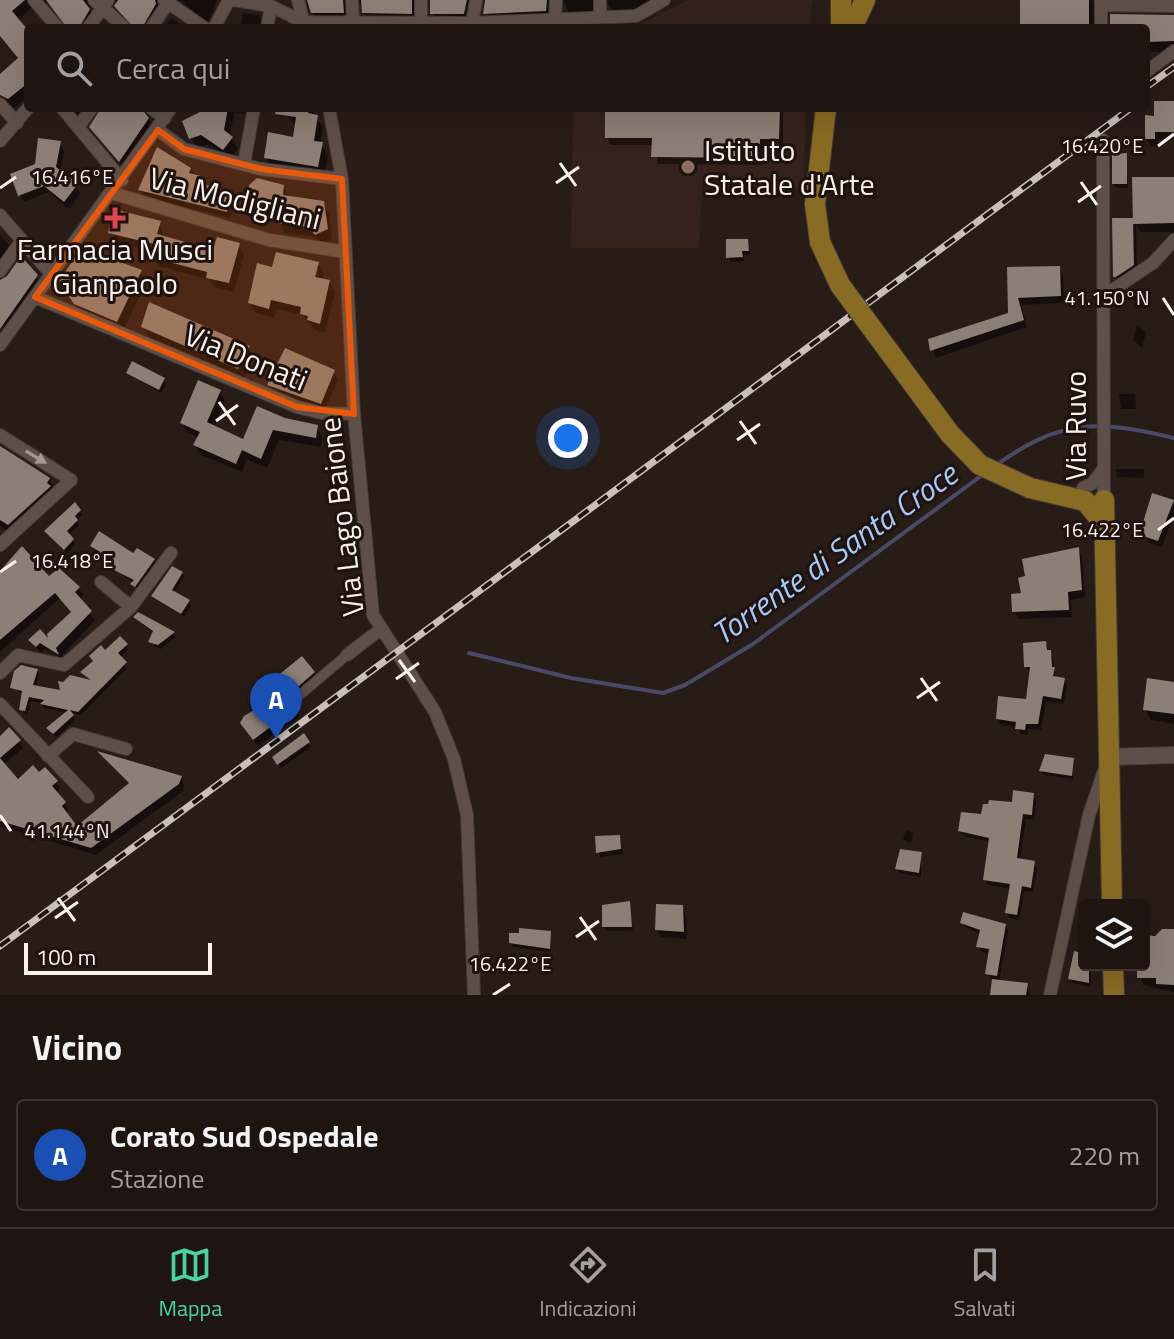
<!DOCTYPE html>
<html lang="it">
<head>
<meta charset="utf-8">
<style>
	body { margin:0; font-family:"Titillium Web",sans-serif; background:#2b221f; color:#f1f3f6 }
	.controls { position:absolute; right:24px; bottom:24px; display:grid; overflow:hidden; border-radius:8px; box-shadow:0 8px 32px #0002 }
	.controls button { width:72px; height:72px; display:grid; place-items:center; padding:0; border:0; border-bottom:2px solid #3c3431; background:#1e1511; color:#f1f3f6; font:40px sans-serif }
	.scale { position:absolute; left:24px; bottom:20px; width:188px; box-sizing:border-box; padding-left:8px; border:4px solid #fbf2ee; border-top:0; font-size:22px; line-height:28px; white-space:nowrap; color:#fbf2ee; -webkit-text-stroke:6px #1e130e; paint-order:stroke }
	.you { position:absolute; left:568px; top:438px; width:28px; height:28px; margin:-20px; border:6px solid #fff; border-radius:50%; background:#1a73e8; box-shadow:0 0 0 12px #1a73e833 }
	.badge { display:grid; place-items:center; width:52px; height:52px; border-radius:50%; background:#48d49d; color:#fff; font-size:26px; font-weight:700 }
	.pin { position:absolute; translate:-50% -66px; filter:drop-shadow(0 2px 4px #0008) }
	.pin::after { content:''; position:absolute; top:42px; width:28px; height:24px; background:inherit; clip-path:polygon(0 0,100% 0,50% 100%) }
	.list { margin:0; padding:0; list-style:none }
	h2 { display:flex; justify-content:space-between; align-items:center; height:104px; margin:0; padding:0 32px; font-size:34px }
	h2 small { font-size:26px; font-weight:400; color:#a19f9f }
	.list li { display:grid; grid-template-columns:52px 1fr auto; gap:24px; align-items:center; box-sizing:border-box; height:112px; margin:0 16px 16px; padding:0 16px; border:2px solid #3c3431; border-radius:8px }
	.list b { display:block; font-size:30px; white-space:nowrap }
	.list p { margin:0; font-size:26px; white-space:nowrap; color:#a19f9f }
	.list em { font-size:26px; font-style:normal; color:#a19f9f }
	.icon { flex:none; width:44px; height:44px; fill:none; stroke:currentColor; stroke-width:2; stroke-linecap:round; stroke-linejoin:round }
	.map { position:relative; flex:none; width:1174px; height:995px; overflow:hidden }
	.search { position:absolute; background:#1e1511; box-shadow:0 8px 32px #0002; left:24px; right:24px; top:24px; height:88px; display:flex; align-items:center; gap:20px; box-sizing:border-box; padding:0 28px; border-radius:8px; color:#a19f9f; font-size:30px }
	.sheet { height:232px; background:#1e1511 }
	nav { display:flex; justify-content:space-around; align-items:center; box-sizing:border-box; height:112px; border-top:2px solid #3c3431; background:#1e1511; font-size:22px; color:#a19f9f }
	nav a { display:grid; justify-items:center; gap:4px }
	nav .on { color:#48d49d }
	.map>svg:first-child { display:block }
</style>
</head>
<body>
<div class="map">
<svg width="1174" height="995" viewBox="0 0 1174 995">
	<rect width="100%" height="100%" fill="#281c17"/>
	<!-- built -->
	<path fill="#35231b" d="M 689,0 L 812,0 L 810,28 L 614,28 L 636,26 Z
		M 573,108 L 806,108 L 803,190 L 702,184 L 699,248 L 571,248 Z"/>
	<!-- shadow -->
	<path fill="#0007" fill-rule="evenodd" d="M 0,0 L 111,0 L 91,3 L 90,11 L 94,19 L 88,28 L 68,28 L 48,3 L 34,1 L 30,10 L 17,20 L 28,33 L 28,96 L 14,108 L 1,96 L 0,76 L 20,60 L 0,36 Z
		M 115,0 L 169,0 L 152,28 L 134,28 L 122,16 Z
		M 174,0 L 217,0 L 208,23 L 181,1 Z
		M 307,0 L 358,0 L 348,6 L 348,22 L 318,22 Z
		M 359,0 L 428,0 L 417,6 L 416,23 L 369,22 Z
		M 429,0 L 483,0 L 473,4 L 469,23 L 437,23 Z
		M 484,0 L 561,0 L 551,20 L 490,22 Z
		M 563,0 L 605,0 L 595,18 L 572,19 Z
		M 606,0 L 673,0 L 638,16 L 616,17 Z
		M 1022,0 L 1093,0 L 1094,28 L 1022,28 Z
		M 243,13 L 259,15 L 265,28 L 241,28 Z
		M 1174,17 L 1174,52 L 1146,52 L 1146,28 L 1112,28 Z
		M 171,18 L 186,28 L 164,28 Z
		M 1174,103 L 1174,139 L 1158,139 L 1158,146 L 1151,146 L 1147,139 L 1156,118 Z
		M 71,108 L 156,108 L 147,113 L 153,128 L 125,169 L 97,136 L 103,110 L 93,109 L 83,120 Z
		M 211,108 L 246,108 L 245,114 L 234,112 L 230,137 L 238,149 L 230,159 L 208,144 L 197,148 L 191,138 Z
		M 288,108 L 315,108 L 314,116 L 323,127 L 320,144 L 328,155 L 324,177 L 272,168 L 266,157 L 294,139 L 296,126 L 287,115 Z
		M 607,108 L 783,108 L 783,147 L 763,146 L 764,165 L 658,164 L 654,145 L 611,145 L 607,137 Z
		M 59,143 L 64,151 L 60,173 L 81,193 L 69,209 L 49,192 L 24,202 L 20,195 L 37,166 Z
		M 1126,155 L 1128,188 L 1117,188 L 1114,184 Z
		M 190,169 L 204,185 L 231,193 L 235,201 L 230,218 L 144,197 L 140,190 Z
		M 1135,179 L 1174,179 L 1174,232 L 1140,232 L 1136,224 L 1137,273 L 1119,283 L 1115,276 L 1131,220 L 1135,227 Z
		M 283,187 L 289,198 L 323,203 L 329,214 L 332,240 L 322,245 L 316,237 L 285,233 L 279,221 L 254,224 L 248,214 Z
		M 159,223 L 164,238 L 215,252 L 238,245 L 244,254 L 234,292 L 214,287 L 210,280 L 158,266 L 154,252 L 116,242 L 110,232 Z
		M 0,235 L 14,251 L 0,271 Z
		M 747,241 L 751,255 L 744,255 L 744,261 L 731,262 L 728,257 Z
		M 95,252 L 98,256 L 140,271 L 146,282 L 123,331 L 82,314 L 67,292 Z
		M 318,264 L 324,274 L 322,281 L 329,282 L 335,292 L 325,333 L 315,330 L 303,315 L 277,309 L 274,318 L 256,313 L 250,303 L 274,269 ZM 315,269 L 319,269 L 315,287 Z
		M 1059,268 L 1063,275 L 1064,303 L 1021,305 L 1027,327 L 936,358 L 930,341 L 1010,314 L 1009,269 Z
		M 36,277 L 41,286 L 9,332 L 0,322 L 0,280 Z
		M 1137,325 L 1146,332 L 1142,348 L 1133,341 Z
		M 143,327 L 249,348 L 255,358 L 244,378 L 149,337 Z
		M 334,372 L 338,380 L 325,410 L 274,392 L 270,385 Z
		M 129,373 L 164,380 L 166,385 L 161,393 Z
		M 219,391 L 225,401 L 214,428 L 244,442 L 285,420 L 317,427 L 322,437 L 321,447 L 279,440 L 267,468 L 247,459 L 242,472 L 201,455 L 195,445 L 199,438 L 188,433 L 182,423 Z
		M 1119,394 L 1135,394 L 1136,409 L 1121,409 Z
		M 0,448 L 49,479 L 55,490 L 15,535 L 0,526 Z
		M 1116,469 L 1144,469 L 1144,478 L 1117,477 Z
		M 1173,501 L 1174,515 L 1162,547 L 1149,543 L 1145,536 Z
		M 79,511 L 82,515 L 76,520 L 79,525 L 69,535 L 75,544 L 67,553 L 49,535 Z
		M 92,546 L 154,561 L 157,566 L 138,591 L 134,583 L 103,561 Z
		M 1078,549 L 1082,556 L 1085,597 L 1071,600 L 1072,617 L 1019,619 L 1014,612 L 1023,595 Z
		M 59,570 L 79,588 L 83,595 L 79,599 L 95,620 L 60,658 L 45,649 L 41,653 L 30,640 L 52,646 L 73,614 L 60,598 L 0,652 L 0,573 L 49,579 Z
		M 182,573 L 184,577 L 174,593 L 191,605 L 184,617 L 153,596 Z
		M 139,615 L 174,634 L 176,637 L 161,649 L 153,646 L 154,633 L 138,621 Z
		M 1045,643 L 1053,658 L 1056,679 L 1064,680 L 1067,686 L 1064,704 L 1046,701 L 1041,730 L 1029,729 L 1027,735 L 1021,734 L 1017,727 L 1001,725 L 998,719 L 1028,701 L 1031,673 L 1026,667 Z
		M 126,645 L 128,650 L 120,657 L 127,668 L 81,715 L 71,713 L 75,720 L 57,737 L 51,732 L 68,713 L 44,708 L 41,703 L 31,701 L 27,715 L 23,714 L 23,694 L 13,687 L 37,670 L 39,675 L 36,687 L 63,693 L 93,682 L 83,672 L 105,653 Z
		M 314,673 L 318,680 L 296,699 L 272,693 L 268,686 Z
		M 1174,684 L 1174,724 L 1151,720 L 1145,710 Z
		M 294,709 L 299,716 L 258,746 L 247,731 L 268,716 Z
		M 0,735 L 19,741 L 23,748 L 3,765 L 18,782 L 56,782 L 60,788 L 55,793 L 64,803 L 68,810 L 65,813 L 76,829 L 130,785 L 101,754 L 181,778 L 184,785 L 183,791 L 96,855 L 0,826 Z
		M 304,736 L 311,747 L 281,768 L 275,758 Z
		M 1073,760 L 1073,779 L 1044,775 L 1041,771 Z
		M 1033,795 L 1036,801 L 1034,820 L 1026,819 L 1020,861 L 1033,863 L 1037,868 L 1033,892 L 1024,891 L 1019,920 L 1010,918 L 1007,913 L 1011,889 L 988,885 L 985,879 L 991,842 L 964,836 L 960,831 L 983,816 Z
		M 906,830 L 913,833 L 911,843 L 903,840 Z
		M 619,837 L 623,854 L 600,857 L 597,838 Z
		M 921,854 L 921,877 L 900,873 L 897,869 Z
		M 629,903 L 633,930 L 606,931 L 604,927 Z
		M 682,907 L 686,915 L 687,939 L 661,937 L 657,929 Z
		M 962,923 L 1005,925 L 1008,931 L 999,982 L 1026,985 L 1031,995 L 992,995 L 994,980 L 987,974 L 991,954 L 982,952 L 978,946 L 981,934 L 966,928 Z
		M 1174,931 L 1174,992 L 1143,985 L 1139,965 L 1144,965 L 1144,937 Z
		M 550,933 L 551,952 L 513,947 L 511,943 L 521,935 Z
		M 1084,955 L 1084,965 L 1091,965 L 1091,987 L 1073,983 L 1070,979 Z"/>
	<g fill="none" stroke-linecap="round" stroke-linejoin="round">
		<!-- stream -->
		<path stroke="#4b4968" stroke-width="4" d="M 995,466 C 1061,418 1098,420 1174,438
			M 469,653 L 571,678 L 663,693 L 685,685 L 753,644 L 985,473"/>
	</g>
	<!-- building -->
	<path fill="#8c7f75" d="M 0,0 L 25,0 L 12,11 L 28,30 L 28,83 L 8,99 L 0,95 L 0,74 L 18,58 L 0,36 Z
		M 46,0 L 83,0 L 90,9 L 79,28 L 67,28 Z
		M 118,0 L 155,0 L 156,4 L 142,28 L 134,28 L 114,6 Z
		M 307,0 L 343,0 L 344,13 L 311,13 Z
		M 361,0 L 412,0 L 412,14 L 362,13 Z
		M 430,0 L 467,0 L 464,14 L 430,14 Z
		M 485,0 L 547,0 L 546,11 L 483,14 Z
		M 1020,0 L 1089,0 L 1089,28 L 1020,28 Z
		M 1110,14 L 1174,15 L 1174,41 L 1146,42 L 1146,28 L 1110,28 Z
		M 1154,101 L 1174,101 L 1174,132 L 1155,132 L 1155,139 L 1145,139 L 1145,115 L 1154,116 Z
		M 101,108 L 141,108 L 149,118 L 119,162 L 89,127 Z
		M 208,108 L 228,108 L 224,130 L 233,137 L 223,150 L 201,135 L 189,139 L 182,121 Z
		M 276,108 L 309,108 L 308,113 L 318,115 L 314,141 L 323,142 L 318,167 L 264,158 L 268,132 L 293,137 L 296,117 L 275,114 Z
		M 605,108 L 780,108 L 779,139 L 760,139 L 760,158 L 651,157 L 652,138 L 605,138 Z
		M 38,138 L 61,141 L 56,167 L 78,184 L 64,202 L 44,186 L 18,196 L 10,174 L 35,164 Z
		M 157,147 L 191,168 L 189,173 L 201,176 L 199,183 L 232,192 L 227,212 L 138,190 Z
		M 1127,153 L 1127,184 L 1112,184 L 1112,154 Z
		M 1132,177 L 1174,177 L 1174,223 L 1133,224 Z
		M 257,178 L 284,185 L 283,195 L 324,201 L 328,229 L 315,235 L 308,227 L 277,223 L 279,212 L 264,210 L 258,214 L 246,214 L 249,185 Z
		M 113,209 L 161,221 L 157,234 L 213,250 L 217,237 L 240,243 L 229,283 L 206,278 L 207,272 L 150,257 L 154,244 L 108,233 Z
		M 1112,218 L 1133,218 L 1134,265 L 1116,277 L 1113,277 Z
		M 726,239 L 748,239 L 749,251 L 742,251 L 743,257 L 726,258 Z
		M 84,244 L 97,250 L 95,253 L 142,270 L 117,322 L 74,304 L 59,281 Z
		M 276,252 L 319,262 L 315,277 L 330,280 L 320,324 L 307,320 L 308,316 L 300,314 L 301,307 L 271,300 L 269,309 L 248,303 L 257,263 L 272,267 Z
		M 21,256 L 38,275 L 0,329 L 0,280 L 7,276 Z
		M 1060,266 L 1061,296 L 1018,298 L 1024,320 L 930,351 L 928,339 L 1008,313 L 1007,267 Z
		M 149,302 L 250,346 L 238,369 L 141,327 Z
		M 285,348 L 335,370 L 321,404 L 267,385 Z
		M 132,361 L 165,378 L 159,390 L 126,373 Z
		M 198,380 L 221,390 L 207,422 L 243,439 L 257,406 L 285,418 L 318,425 L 316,438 L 273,430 L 261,459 L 242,450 L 236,464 L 193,445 L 200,432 L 180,423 Z
		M 0,446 L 50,478 L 47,483 L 51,486 L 8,525 L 0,520 Z
		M 1152,493 L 1174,500 L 1158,541 L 1143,536 L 1144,531 L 1141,529 Z
		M 75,502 L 81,510 L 75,516 L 78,520 L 67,531 L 74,539 L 64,550 L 44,531 Z
		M 99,531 L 133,553 L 137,548 L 155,559 L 135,587 L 130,584 L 134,580 L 114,570 L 116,566 L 97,556 L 100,552 L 90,546 Z
		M 22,546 L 49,576 L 59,568 L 80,587 L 75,592 L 92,611 L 56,648 L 59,655 L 40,643 L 36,647 L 28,640 L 40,629 L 48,638 L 47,634 L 71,612 L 55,593 L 0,640 L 0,571 Z
		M 1079,547 L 1082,590 L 1068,592 L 1069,610 L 1012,612 L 1011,594 L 1021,593 L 1018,578 L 1025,576 L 1022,559 Z
		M 172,566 L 183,572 L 172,590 L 190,600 L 181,614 L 151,596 Z
		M 138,612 L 175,632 L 158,645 L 148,642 L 153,631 L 133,617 Z
		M 120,636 L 128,644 L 118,653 L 127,662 L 78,712 L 70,710 L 74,715 L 53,734 L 46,728 L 68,710 L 40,704 L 44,700 L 29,697 L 25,711 L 19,710 L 22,691 L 10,688 L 14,671 L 21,665 L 38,669 L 33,685 L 60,690 L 58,681 L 63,682 L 70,675 L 91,680 L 80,672 L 93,661 L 89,656 L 101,645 L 105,650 Z
		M 1046,641 L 1047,650 L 1051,650 L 1052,667 L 1055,667 L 1053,676 L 1065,678 L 1061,699 L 1043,696 L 1038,724 L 1026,724 L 1025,730 L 1015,729 L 1016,722 L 996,719 L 998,696 L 1026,699 L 1030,667 L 1024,667 L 1023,643 Z
		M 302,656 L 315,672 L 292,692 L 265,686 Z
		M 1147,678 L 1174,682 L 1174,714 L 1143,710 Z
		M 288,698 L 296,708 L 253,740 L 240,723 L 244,716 L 263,705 L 268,713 Z
		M 9,727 L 21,740 L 0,758 L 18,779 L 33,765 L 39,772 L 45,767 L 58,781 L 52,786 L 66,802 L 62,806 L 77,826 L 129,783 L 97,751 L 182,776 L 179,784 L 91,848 L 0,821 L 0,736 Z
		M 304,733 L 310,742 L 277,765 L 272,757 Z
		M 1045,754 L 1074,758 L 1072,776 L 1039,771 Z
		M 1013,790 L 1034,793 L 1032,815 L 1023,814 L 1017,858 L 1035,861 L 1031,888 L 1022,886 L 1017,915 L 1005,913 L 1010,884 L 983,880 L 989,838 L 958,831 L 961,812 L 981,814 L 983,804 L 988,804 L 989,800 L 1012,802 Z
		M 620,835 L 621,849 L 596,853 L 595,836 Z
		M 900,849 L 922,852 L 919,873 L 895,869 Z
		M 630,901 L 632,927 L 602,927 L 602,905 Z
		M 656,904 L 683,905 L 684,932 L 655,930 Z
		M 963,912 L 1006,924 L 997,976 L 985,974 L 989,949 L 976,947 L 980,930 L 960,923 Z
		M 519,928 L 551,931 L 550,949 L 509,943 L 509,933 L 519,933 Z
		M 1162,929 L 1174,929 L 1174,985 L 1156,984 L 1156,978 L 1137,978 L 1137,965 L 1144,965 L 1144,935 L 1155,936 Z
		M 1074,951 L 1084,953 L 1084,965 L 1089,965 L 1089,983 L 1068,979 Z
		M 992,979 L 1028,983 L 1026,995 L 990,995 Z"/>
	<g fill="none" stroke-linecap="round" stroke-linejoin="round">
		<!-- pedestrian casing -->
		<g stroke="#443a37" stroke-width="11">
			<path id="pedestrian" d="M 295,699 L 347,655"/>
		</g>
		<!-- minor casing -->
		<g stroke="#443a37" stroke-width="14">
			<path id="minor" d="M 34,0 L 58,28
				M 94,0 L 125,28
				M 164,0 L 205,28
				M 233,0 L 271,6 L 303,22 L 472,23 L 636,16 L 664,0
				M 298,0 L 304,24
				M 352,0 L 353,22
				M 421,0 L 421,21
				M 1101,0 L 1101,28
				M 1101,5 L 1174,6
				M 600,20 L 600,0
				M 555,21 L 556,0
				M 472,23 L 476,0
				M 88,28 L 108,0
				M 151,28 L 170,0
				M 214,28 L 229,0
				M 267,28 L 271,6
				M 1146,72 L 1174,51
				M 0,104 L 17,123
				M 62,108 L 122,180
				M 151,108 L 165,118
				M 329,108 L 342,179 L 354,414 L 373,615 L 435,712 L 454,759 L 467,815 L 474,995
				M 78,127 L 92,108
				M 158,130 L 184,149 L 261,169 L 342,179
				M 1103,140 L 1104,500
				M 0,141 L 28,108
				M 244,164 L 254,108
				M 112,193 L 269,240 L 346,252
				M 0,215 L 52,275
				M 0,271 L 22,240
				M 1105,295 L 1153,263 L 1174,240
				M 35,297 L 297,407 L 321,413 L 354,414
				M 0,345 L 171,108
				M 0,435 L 71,480 L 0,545
				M 1083,488 L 1093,483 L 1104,468
				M 101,582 L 131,607
				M 347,655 L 381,629
				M 0,673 L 18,655 L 64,665 L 131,607 L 171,553
				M 0,704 L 88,797
				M 48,756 L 73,734 L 126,749
				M 1050,995 L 1089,815 L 1104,771"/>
		</g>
		<!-- tertiary casing -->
		<g stroke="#443a37" stroke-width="18">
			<path id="tertiary" d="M 1109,757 L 1174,755"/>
		</g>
		<!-- primary casing -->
		<g stroke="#443a37" stroke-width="22">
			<path id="primary" d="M 841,0 L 841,28
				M 852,28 L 865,0
				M 815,204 L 826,108
				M 1030,488 L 1085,501 L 1105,525
				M 1104,500 L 1112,905
				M 1113,965 L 1114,995"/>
		</g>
		<!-- pedestrian -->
		<use href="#pedestrian" stroke="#5e5049" stroke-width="9"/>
		<!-- minor -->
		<use href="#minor" stroke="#5e5049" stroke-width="12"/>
		<!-- tertiary -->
		<use href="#tertiary" stroke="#5e5049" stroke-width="16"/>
		<!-- primary -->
		<use href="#primary" stroke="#896c23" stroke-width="20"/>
		<!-- rail casing -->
		<g stroke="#c9bfbb" stroke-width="7">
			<path id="rail" d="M 1146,87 L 1174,67
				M 0,946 L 1131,108"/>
		</g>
		<!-- rail -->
		<use href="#rail" stroke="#1e130e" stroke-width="4" stroke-dasharray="12" stroke-linecap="butt"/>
		<!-- primary-bridge casing -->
		<g stroke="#443a37" stroke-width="22" stroke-linecap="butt">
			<path id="primary-bridge" d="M 815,204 L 820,242 L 840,285 L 950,434 L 980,465 L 1030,488"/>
		</g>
		<!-- primary-bridge -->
		<use href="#primary-bridge" stroke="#896c23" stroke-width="20"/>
	</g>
	<!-- one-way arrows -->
	<defs><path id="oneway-solid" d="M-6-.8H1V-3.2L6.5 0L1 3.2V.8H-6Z" transform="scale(2)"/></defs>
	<use fill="#a59993" href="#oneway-solid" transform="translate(36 457) rotate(31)"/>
	<!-- marked area -->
	<path fill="#e8590c" fill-opacity="0.2" stroke="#e8590c" stroke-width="6" stroke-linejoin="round" d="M 158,130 L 184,149 L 261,169 L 342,179 L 354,414 L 297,407 L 35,297 Z"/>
	<!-- ticks -->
	<path fill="none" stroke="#fbf2ee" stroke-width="3" d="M 1158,146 L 1174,134M 560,163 L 576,186M 1081,182 L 1097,205M 556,183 L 579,167M 0,188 L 16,177M 1078,202 L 1101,186M 1163,298 L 1174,315M 219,402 L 235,425M 216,421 L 238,405M 740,421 L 756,444M 737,440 L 760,424M 1158,530 L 1174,518M 0,572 L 16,561M 399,660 L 415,682M 921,678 L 937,701M 396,679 L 419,663M 917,698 L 940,682M 0,815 L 11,831M 58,898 L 75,921M 580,917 L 596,940M 55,918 L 78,902M 576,937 L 599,921M 493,995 L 510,984"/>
	<!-- markers -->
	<circle fill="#8d6e63" stroke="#1e130e" stroke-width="3" cx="688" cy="167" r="8"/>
	<path fill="#e0444e" stroke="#1e130e" stroke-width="3" d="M111 206h8v8h8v8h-8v8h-8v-8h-8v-8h8z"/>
	<g text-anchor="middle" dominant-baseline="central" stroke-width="6" stroke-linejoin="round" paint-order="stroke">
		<!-- poi labels -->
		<g font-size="30" fill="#fbf2ee" stroke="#1e130e" text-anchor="start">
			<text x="704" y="150">Istituto<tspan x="704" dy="34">Statale d'Arte</tspan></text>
			<text x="115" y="249" text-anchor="middle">Farmacia Musci<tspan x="115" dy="34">Gianpaolo</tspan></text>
		</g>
		<!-- street labels -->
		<g font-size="30" fill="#fbf2ee" stroke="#1e130e">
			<text transform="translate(235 198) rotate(14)">Via Modigliani</text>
			<text transform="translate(246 357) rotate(22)">Via Donati</text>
			<text transform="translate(1075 426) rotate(-90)">Via Ruvo</text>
			<text transform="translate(341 517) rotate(-97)">Via Lago Baione</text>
		</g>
		<!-- water labels -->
		<g font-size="32" font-style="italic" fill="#a7c8fb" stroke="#1e130e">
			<text transform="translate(834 553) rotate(-35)">Torrente di Santa Croce</text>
		</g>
	</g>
	<g font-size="20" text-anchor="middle" fill="#fbf2ee" stroke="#1e130e" stroke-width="6" stroke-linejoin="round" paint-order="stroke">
		<text x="1102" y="153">16.420°E</text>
		<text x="72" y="184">16.416°E</text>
		<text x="1107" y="305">41.150°N</text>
		<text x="1102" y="537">16.422°E</text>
		<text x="72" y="568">16.418°E</text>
		<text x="67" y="838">41.144°N</text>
		<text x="510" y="971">16.422°E</text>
	</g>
</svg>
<div class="controls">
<button><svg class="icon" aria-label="layers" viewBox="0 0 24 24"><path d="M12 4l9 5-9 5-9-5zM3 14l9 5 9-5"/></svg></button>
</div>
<div class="scale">100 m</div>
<div class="you"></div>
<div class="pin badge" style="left:276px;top:739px;background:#1a4fb4">A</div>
<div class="search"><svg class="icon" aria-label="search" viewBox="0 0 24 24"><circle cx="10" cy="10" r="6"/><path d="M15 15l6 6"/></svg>Cerca qui</div>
</div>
<section class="sheet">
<h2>Vicino<small></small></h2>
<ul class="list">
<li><span class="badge" style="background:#1a4fb4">A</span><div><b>Corato Sud Ospedale</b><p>Stazione</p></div><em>220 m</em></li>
</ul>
</section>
<nav>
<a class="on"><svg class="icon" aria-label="map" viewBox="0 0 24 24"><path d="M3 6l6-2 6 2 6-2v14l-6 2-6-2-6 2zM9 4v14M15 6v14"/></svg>Mappa</a>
<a><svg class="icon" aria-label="directions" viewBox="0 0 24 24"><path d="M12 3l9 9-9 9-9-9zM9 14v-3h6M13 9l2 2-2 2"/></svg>Indicazioni</a>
<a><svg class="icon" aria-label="saved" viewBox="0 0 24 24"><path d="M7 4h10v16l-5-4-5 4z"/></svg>Salvati</a>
</nav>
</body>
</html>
